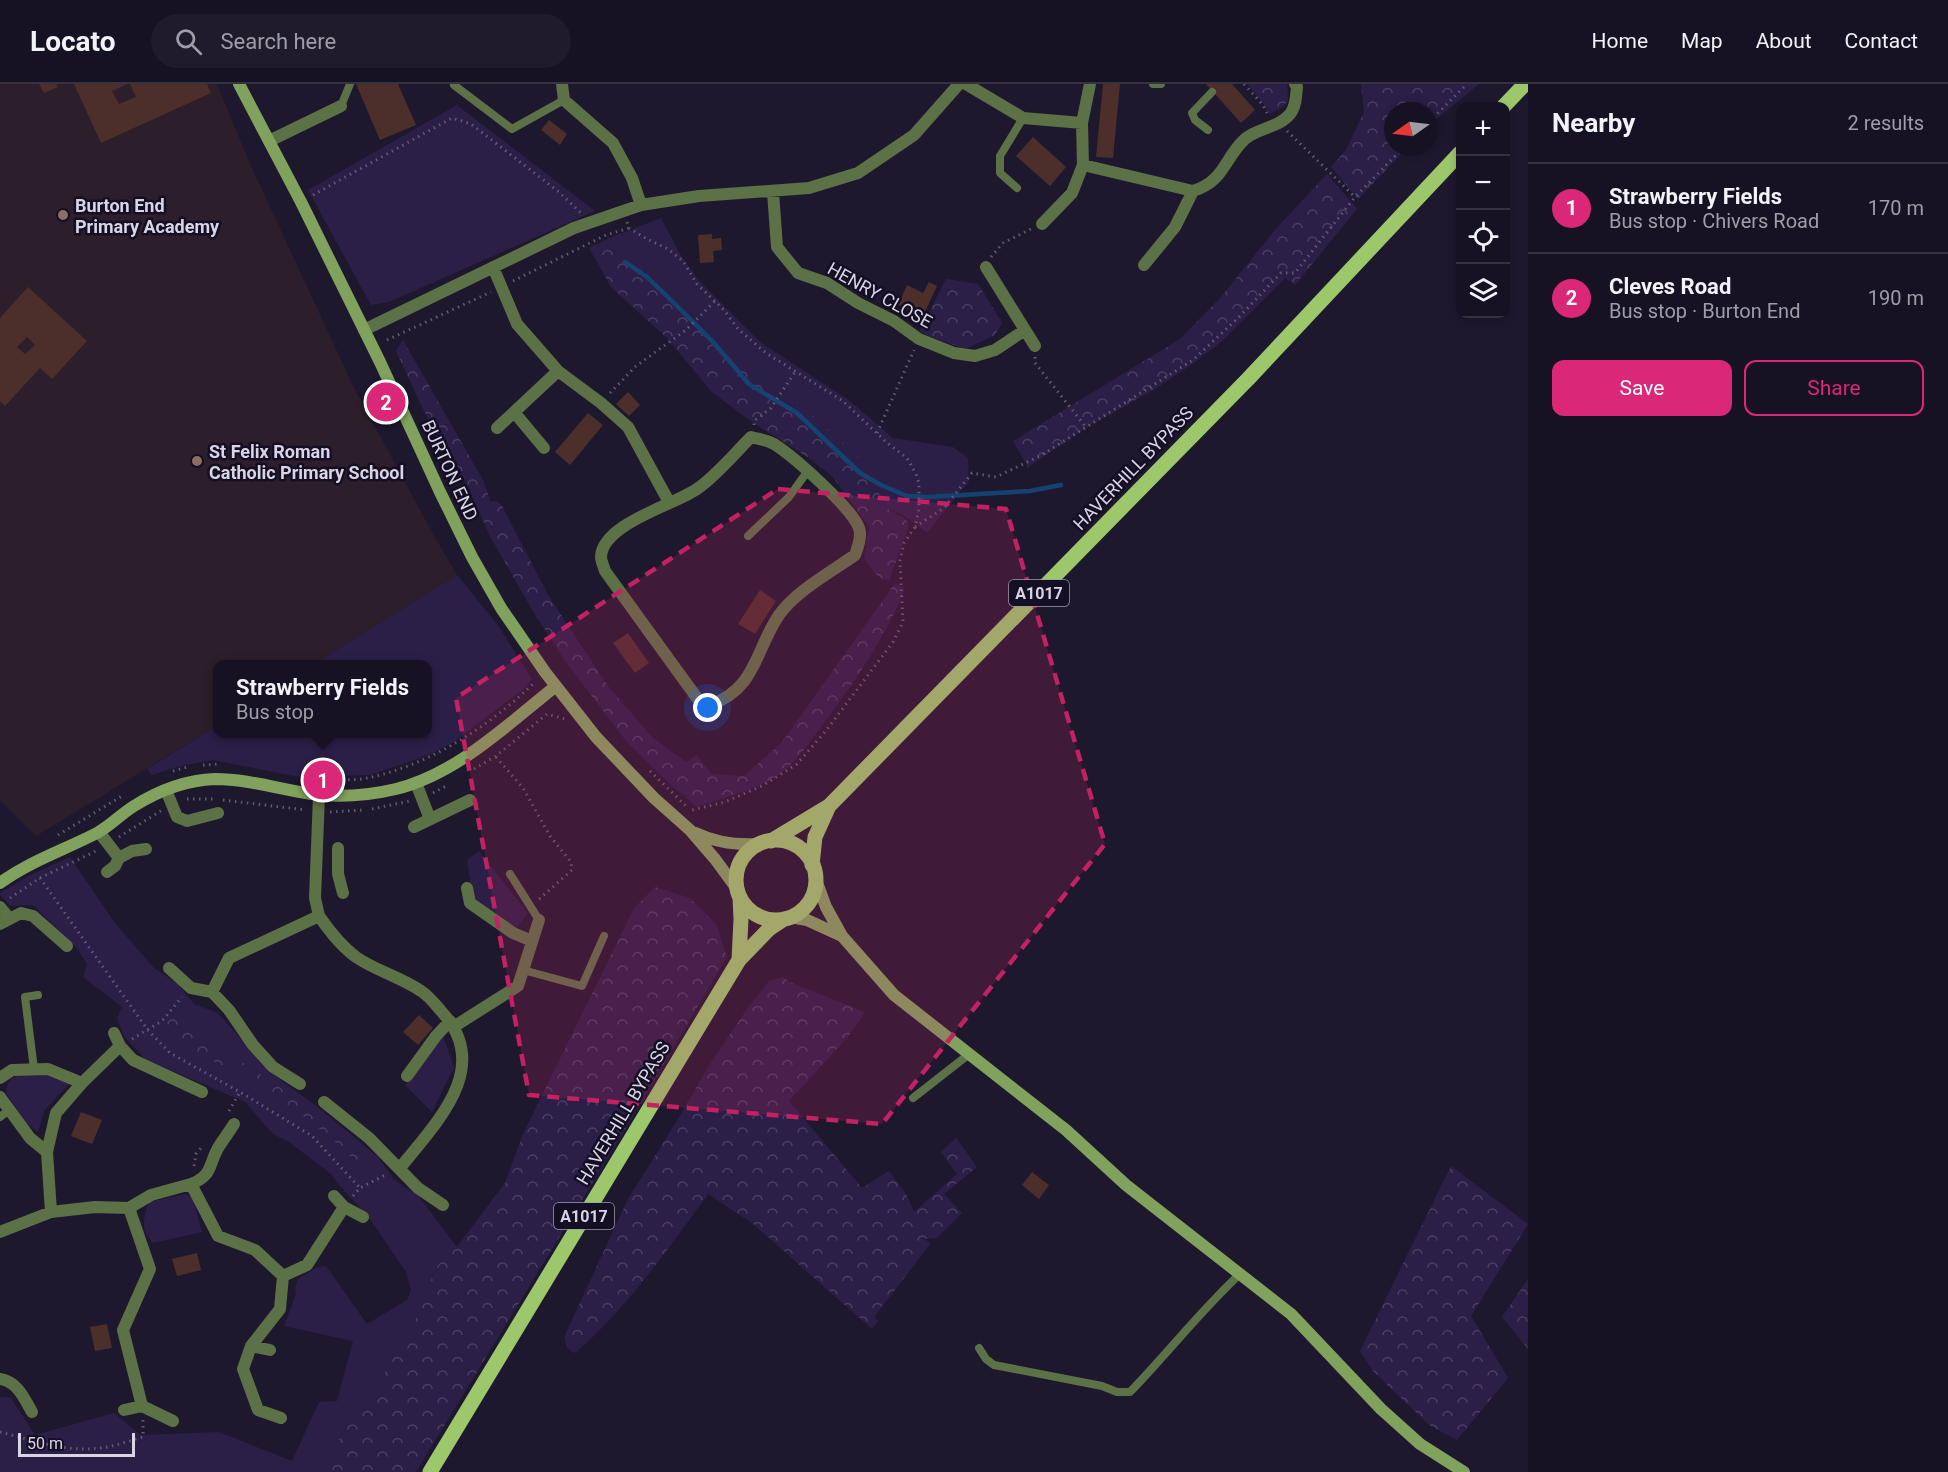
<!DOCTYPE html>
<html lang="en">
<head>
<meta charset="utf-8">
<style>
	body { margin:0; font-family:Roboto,sans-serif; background:#1f1b2b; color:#f1f3f6 }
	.controls { position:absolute; right:18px; top:18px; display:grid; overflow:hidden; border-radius:12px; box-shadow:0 3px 9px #0003 }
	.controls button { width:54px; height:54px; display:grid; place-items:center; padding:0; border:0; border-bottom:2px solid #353241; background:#161223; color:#f1f3f6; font:30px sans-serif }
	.compass { position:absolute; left:1384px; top:18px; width:54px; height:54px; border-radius:50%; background:#161223; box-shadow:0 3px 9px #0003; rotate:256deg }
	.scale { position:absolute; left:18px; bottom:15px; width:117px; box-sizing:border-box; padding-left:6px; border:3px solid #d8d5e5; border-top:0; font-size:16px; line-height:21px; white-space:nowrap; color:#d8d5e5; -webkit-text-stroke:4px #150f25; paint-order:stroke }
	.you { position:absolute; left:708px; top:624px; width:21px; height:21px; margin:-15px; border:4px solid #fff; border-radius:50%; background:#1a73e8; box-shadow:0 0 0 9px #1a73e833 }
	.badge { display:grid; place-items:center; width:39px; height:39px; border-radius:50%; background:#db2777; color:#fff; font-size:20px; font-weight:700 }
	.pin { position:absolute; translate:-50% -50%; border:3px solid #fff; box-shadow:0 2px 6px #0006 }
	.popup { position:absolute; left:213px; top:576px; width:219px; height:78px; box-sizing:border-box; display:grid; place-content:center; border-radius:12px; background:#161223; filter:drop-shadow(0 2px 4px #0005); font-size:20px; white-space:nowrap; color:#9e9ea6 }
	.popup b { font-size:22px; color:#f1f3f6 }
	.popup::after { content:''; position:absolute; left:50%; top:100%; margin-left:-12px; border:12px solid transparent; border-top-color:#161223 }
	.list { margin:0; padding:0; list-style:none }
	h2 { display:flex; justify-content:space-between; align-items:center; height:78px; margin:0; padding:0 24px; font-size:26px }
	h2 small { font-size:20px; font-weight:400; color:#9e9ea6 }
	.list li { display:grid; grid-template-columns:39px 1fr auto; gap:18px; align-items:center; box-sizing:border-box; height:90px; padding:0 24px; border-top:2px solid #353241 }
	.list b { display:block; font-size:22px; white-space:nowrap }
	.list p { margin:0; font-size:20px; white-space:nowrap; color:#9e9ea6 }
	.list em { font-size:20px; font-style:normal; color:#9e9ea6 }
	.actions { display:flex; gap:12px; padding:18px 24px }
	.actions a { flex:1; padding:14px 0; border:2px solid #db2777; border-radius:12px; text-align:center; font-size:21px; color:#db2777 }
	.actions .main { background:#db2777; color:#fff }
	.icon { flex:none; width:33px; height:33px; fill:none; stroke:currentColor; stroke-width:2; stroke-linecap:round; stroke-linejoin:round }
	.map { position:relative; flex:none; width:1528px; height:1388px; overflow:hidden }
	header { display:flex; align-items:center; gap:36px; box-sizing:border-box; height:84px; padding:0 30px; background:#161223; border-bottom:2px solid #353241 }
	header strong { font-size:28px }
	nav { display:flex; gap:33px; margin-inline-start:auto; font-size:21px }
	.search { width:420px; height:54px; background:#1f1b2b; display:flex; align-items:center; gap:15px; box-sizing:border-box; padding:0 21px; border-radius:33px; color:#9e9ea6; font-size:22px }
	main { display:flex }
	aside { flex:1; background:#161223 }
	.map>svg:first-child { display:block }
</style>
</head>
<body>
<header>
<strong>Locato</strong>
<div class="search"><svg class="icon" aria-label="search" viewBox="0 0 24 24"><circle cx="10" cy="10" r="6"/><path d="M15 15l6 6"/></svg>Search here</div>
<nav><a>Home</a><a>Map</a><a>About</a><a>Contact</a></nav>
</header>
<main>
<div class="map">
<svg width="1528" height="1388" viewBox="0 0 1528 1388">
	<defs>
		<pattern id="forest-crowns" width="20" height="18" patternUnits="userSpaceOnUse" patternTransform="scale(1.5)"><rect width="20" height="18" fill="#2b1f47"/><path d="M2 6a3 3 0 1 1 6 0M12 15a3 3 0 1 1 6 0" fill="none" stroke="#493f61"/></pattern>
	</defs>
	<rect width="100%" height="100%" fill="#1e182f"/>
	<!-- education -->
	<path fill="#2c1f2b" d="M 0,0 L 217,0 L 250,80 L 354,304 L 433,450 L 457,491 L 314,580 L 218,580 L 218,641 L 36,752 L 0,716 Z"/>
	<!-- grass -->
	<path fill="#2b1f47" d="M 457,21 L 595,127 L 389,218 L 371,221 L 308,106 Z
		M 661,134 L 680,170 L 699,197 L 760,258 L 850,317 L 893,354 L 953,363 L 968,374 L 969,397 L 927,449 L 903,431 L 885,423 L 868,382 L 801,321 L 756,291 L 638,177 L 609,154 Z
		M 457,491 L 497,540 L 532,595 L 524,605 L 455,657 L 431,670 L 370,691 L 299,693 L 213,676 L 180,682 L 152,691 L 147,685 L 218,641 L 218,650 L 428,650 L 428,580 L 314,580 Z
		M 479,767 L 528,829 L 516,845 L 473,814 L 467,776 Z
		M 70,773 L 115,839 L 154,884 L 178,900 L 194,920 L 218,929 L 271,989 L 319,1024 L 378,1073 L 393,1094 L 405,1104 L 416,1109 L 457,1163 L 437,1182 L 425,1210 L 421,1225 L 385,1288 L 345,1343 L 326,1384 L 322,1388 L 0,1388 L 0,1313 L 11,1314 L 35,1351 L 114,1329 L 141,1351 L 219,1348 L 292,1377 L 319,1318 L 337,1317 L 353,1257 L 284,1242 L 296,1210 L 295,1204 L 298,1195 L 317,1183 L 326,1182 L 367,1240 L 407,1216 L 411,1206 L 406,1188 L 370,1135 L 338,1100 L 331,1090 L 289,1058 L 273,1050 L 245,1018 L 145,975 L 123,951 L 117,934 L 122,923 L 83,893 L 87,880 L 76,863 L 33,821 L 10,822 L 0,811 L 0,809 L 30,791 Z
		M 443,952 L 454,983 L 432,1028 L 405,1001 Z
		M 23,990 L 47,991 L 69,1000 L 44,1027 L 38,1048 L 26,1039 L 6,1009 C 7,997 11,993 23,990 Z
		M 186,1110 L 193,1114 L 202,1148 L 153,1159 C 140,1146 143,1134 149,1118 Z"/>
	<!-- forest -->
	<path fill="url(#forest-crowns)" d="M 1247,0 L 1287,0 L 1288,16 L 1283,23 L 1269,30 L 1264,20 Z
		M 1361,0 L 1479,0 L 1429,41 L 1429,27 L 1393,27 L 1393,63 L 1408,63 L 1358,115 L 1331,83 L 1346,66 L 1364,28 Z
		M 1327,90 L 1357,125 L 1295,201 L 1285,194 L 1222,257 L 1195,278 L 1155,305 L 1086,344 L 1028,383 L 1013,357 L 1180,255 L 1221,213 L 1275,146 Z
		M 609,154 L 638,177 L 756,291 L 801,321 L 868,382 L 885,423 L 904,434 L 908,438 L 909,442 L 889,497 C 876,495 871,483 864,474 L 869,443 L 832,392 L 809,374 L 752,338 L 712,308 L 667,254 L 611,203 L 589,164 Z
		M 946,195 L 978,200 L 1002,239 L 995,251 L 965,265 L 929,252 L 920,247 Z
		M 403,256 L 484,398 L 490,417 L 498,418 L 502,422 L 548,511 L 608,602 L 652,653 L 686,678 L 697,671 L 712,690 L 744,692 L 782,658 L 895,499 L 905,505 C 884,556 854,599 821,643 C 809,659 795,680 778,691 C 755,707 723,713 697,723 L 671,701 L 626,657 L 565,577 L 531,524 L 490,452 L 459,384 L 438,357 L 396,267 Z
		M 655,803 L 690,814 L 716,840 L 727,873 L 626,1044 L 416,1388 L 322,1388 L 326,1384 L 345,1343 L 385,1288 L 421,1225 L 425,1210 L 437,1182 L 457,1163 L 505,1099 L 523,1050 L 634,824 Z
		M 783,893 L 790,898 L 865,928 L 848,953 L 789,1017 L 862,1104 L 889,1087 L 906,1110 L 914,1128 L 957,1090 L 941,1068 L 956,1054 L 977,1083 L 944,1110 L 962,1129 L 937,1154 L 923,1155 L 931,1159 L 874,1233 L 878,1237 L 872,1245 L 752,1139 L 708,1110 C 667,1166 628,1223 575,1269 C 567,1265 565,1260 565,1251 L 628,1115 L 680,1032 L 708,983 L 747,925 L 769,897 Z
		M 173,926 L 233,972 L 349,1049 L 375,1075 L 363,1084 L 332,1055 L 293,1024 L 201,970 L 176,958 L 161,942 Z
		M 1451,1082 L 1528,1140 L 1471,1232 L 1508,1294 L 1457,1356 L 1429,1341 L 1373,1287 L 1360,1267 Z
		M 1528,1195 L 1528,1265 L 1502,1233 Z"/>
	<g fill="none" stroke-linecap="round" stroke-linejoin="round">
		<!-- stream -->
		<path stroke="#144372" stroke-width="4.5" d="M 625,178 L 647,193 L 676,221 L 713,258 L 749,300 L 797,329 L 860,389 L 881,401 L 907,412 L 928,413 L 1030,407 L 1061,401"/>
	</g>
	<!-- building -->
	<path fill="#4c2f2b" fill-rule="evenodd" d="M 39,0 L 56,0 L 58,3 L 44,9 Z
		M 74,0 L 127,0 L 112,7 L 119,20 L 136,13 L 130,0 L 207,0 L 211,9 L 101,59 Z
		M 356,0 L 398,0 L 416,41 L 380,56 Z
		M 1103,0 L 1120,0 L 1113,74 L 1096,73 Z
		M 1206,0 L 1232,0 L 1255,26 L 1241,39 Z
		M 549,36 L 567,50 L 560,61 L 541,46 Z
		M 1033,53 L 1066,83 L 1050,102 L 1016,72 Z
		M 712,150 L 712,155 L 721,154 L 722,166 L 713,167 L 714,178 L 700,179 L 698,151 Z
		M 929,198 L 937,202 L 923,232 L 898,221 L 907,201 L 923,209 Z
		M 28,203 L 87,257 L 52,295 L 40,284 L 5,322 L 0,317 L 0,234 ZM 27,253 L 35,261 L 25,270 L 17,263 Z
		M 628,308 L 640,321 L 629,332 L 616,320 Z
		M 588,329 L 603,341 L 570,381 L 555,368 Z
		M 760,506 L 776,517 L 755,550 L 738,540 Z
		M 628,549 L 649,579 L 635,589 L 613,559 Z
		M 419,931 L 433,944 L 418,961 L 403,948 Z
		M 81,1028 L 102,1036 L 92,1060 L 71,1052 Z
		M 1032,1088 L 1049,1101 L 1039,1115 L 1022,1101 Z
		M 197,1169 L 201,1186 L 177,1192 L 172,1175 Z
		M 107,1240 L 112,1264 L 95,1267 L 90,1243 Z"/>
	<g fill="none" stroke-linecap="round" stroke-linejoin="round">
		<!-- path -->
		<path stroke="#605b6f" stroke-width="3" stroke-dasharray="1.5 4.5" stroke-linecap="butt" d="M 1244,0 L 1263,21 L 1267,29
			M 1429,38 L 1467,0
			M 1287,47 L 1355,113
			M 313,111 L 452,34 L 471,40 L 559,108 L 581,129
			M 627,138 L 629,144 L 647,155 L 668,165 L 683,177 L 697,200 L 724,226 L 738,245 L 766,269 L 843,317 L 886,358 L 907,374 L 916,390 L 919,399 L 919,425 L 915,443 L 904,459 L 900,477 L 903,538 L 893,558 L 825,648 L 797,680 L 762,702 L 725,718 L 688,727
			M 991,173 L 1003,159 L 1031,145
			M 513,197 L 606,151 L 629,144
			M 387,256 L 491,208
			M 1035,273 L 1035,279 L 1085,342
			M 610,309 L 636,282 L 686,246 L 715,217
			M 754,341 L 754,337 L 771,324 L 795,288
			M 877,349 L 914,266
			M 915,443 L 944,424 L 972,389 L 996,393 L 1040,372 L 1193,276 L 1238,234 L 1281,189 L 1295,189 L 1355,113 L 1404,63
			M 496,673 L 523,704 L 550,752 L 571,778 L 572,786 L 538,816
			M 203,681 L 220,680
			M 474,685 L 496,672 L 547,630 L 565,635
			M 173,687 L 187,683
			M 650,687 L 686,722
			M 312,695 C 331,695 354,698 372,693 C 433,679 491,641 535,598
			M 433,709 L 448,701
			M 187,715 L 213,715
			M 223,716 L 306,726
			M 372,725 L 410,717
			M 330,728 L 362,726
			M 58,751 L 122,712
			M 119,753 L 162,726
			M 40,794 L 147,945 L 170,969 L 240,1008 L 312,1052 L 360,1104
			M 10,814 L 40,794 L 96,767
			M 132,955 L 162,937 L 182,913
			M 229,1027 L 240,1008
			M 194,1082 L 196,1070 L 202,1063
			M 353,1112 L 360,1104 L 387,1090
			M 0,1348 C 35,1357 70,1370 107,1363 C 119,1361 131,1356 143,1353 L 143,1336"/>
		<!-- lane -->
		<path stroke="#5c7146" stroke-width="8" d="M 1153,0 L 1161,0
			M 454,1 L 512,45 L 564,16
			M 341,22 L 350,0
			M 1208,46 L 1195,36 L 1192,29 L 1212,8
			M 1017,104 L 1000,89 L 1000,72 L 1023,34
			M 748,452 L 789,413 L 807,388
			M 510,790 L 539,836
			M 523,886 L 582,902 L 604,852
			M 34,985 L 25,913 L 38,911
			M 913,1014 L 968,971
			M 0,1033 L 9,1026
			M 979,1264 L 986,1275 L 994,1281 L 1102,1302 L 1117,1308 L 1130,1308 C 1168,1269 1201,1226 1241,1189"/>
		<!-- street -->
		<path stroke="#5c7146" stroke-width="12" d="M 562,0 L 564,16 L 613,59 L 632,94 L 641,121
			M 966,0 L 1023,34 L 1082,39
			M 269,57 L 341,22
			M 1083,81 L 1193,107 C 1225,97 1224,74 1245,55 C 1257,44 1279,44 1290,30 C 1296,23 1296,12 1297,3 L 1295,0
			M 773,108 L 777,163 L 798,189 L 827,199 L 858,219 L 894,237 L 919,255 L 954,269 L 975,272 L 995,266 L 1025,246
			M 1042,140 L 1072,109 L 1083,81 L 1082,39 L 1090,0
			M 1144,181 L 1175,143 L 1193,107
			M 493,183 L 517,240 L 558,287 L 601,319 L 628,343 L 669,418
			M 986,183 L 1035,262
			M 364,246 L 574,144 L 641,121 L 699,112 L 809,104 L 858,89 L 914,51 L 959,0
			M 514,328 L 544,364
			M 497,344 L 558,287
			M 751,353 C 758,355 767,356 774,360 C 793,372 852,424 859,444 C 862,452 858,463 855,471 C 831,488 796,507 779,531 C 754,568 757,605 708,622 L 697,614 L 605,487 C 604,483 601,477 601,473 C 602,440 674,421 697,405 C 717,391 734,370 751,353 Z
			M 416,699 L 430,735
			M 166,706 L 177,733 L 187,737 L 218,729
			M 414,743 L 470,716
			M 99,748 L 119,774
			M 338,764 L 338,790 L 343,809
			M 107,788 L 115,782 L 119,774 L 132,767 L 146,765
			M 467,804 L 470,819 L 513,849 L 532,857
			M 0,823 L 9,834
			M 319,832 C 330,848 341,862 356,873 C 376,887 401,893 421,907 C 429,912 435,920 441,927 C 494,983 436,1039 400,1084
			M 0,840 L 21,829 L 33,832 L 67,862
			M 169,884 L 191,904 L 212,908 L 229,926 L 253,961 L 273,983 L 300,1000
			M 212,908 L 229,874 L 319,832 L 315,814 L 319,711
			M 455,942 L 518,902 L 539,836
			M 114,949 L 120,962 L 133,976 L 202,1008
			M 407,992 L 436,952 L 450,937
			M 0,994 L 12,986 L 48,985 L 82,999
			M 0,1013 L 30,1054 L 47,1068
			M 324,1018 L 369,1054 L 418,1104 L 443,1121
			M 191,1100 C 213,1091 208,1082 218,1064 C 223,1056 229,1048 234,1040
			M 334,1112 L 344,1123 L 363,1133
			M 129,1124 L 150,1185 L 123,1246 L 142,1322
			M 51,1128 L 47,1068 L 56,1029 L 82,999 L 120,962
			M 0,1148 L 51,1128 L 95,1123 L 129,1124 L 151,1111 L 191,1100 L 218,1152 L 255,1166 L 283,1192 L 307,1181 L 344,1123
			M 251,1262 L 270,1266
			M 0,1295 C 18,1298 24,1314 32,1328
			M 124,1326 L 142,1322 L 173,1337
			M 281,1334 L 258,1326 L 243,1285 L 251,1262 L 280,1225 L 283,1192"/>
		<!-- secondary -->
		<path stroke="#80a25c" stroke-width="12" d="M 239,0 L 301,118 L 380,278 L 440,408 L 472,473 L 501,524 L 545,588 L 596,653 L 654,714 L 690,746 L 715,775 L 737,805
			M 696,749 C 716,759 736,761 758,760
			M 815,793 L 826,823 L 842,852 L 894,911 L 1066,1046 L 1126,1101 L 1291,1230 L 1381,1325 L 1420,1360 L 1464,1388
			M 0,799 C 30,777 64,766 97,749 C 110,742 121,730 134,722 C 158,707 187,696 215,695 C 251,695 284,707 319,711 C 344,713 371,711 396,705 C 457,690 508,640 556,602
			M 790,833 L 807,836 L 842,852"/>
		<!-- primary -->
		<path stroke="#9cc86b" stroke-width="15" d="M 1504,22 L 1525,0
			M736 796a40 40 0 1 1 80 0a40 40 0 1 1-80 0Z
			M 771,757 L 829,722 L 1248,295 L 1460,69
			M 812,781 L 815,753 L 829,722
			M 739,876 L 741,835 L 740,814
			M 430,1388 L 739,876 L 769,845 L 784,835"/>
	</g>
	<!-- marked area -->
	<path fill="#c32162" fill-opacity="0.2" stroke="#c32162" stroke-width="4.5" stroke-dasharray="12 8" stroke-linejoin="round" d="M 778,405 L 1006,425 L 1105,760 L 882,1040 L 529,1011 L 456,614 Z"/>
	<!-- markers -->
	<g fill="#8d6e63" stroke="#150f25" stroke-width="2">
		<circle cx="63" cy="131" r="6"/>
		<circle cx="197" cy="377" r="6"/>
	</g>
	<g text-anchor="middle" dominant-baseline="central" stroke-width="5" stroke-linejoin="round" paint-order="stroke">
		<!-- shield labels -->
		<g fill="#150f25" stroke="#9e9aab" stroke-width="1.5">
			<rect x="1009" y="496" width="60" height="26" rx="4.5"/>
			<rect x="554" y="1119" width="60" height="26" rx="4.5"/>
		</g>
		<g font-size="16" font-weight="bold" fill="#d8d5e5">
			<text x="1039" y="509">A1017</text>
			<text x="584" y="1132">A1017</text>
		</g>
		<!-- poi labels -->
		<g font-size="18" font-weight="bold" fill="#d8d5e5" stroke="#150f25" text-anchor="start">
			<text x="75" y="121">Burton End<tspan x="75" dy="21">Primary Academy</tspan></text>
			<text x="209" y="367">St Felix Roman<tspan x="209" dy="21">Catholic Primary School</tspan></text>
		</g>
		<!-- street labels -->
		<g font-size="18" fill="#d8d5e5" stroke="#150f25">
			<text transform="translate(880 211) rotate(29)">HENRY CLOSE</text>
			<text transform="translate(1133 384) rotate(-46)">HAVERHILL BYPASS</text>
			<text transform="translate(450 386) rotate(65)">BURTON END</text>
			<text transform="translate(623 1029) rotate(-59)">HAVERHILL BYPASS</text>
		</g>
	</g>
</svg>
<div class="controls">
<button>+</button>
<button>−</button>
<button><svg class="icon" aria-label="locate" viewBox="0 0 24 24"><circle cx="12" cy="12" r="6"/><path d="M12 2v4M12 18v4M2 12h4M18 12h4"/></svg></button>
<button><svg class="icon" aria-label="layers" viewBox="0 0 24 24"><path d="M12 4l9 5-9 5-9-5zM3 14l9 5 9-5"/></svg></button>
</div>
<svg class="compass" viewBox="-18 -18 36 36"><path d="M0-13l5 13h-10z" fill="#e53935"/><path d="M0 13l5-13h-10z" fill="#9e9ea6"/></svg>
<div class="scale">50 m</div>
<div class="you"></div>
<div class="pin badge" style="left:323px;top:696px">1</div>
<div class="popup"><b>Strawberry Fields</b>Bus stop</div>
<div class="pin badge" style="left:386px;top:318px">2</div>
</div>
<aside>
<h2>Nearby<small>2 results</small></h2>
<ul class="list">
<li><span class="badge">1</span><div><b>Strawberry Fields</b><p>Bus stop · Chivers Road</p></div><em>170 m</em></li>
<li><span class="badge">2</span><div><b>Cleves Road</b><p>Bus stop · Burton End</p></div><em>190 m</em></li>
</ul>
<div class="actions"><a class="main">Save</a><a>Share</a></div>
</aside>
</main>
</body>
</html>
